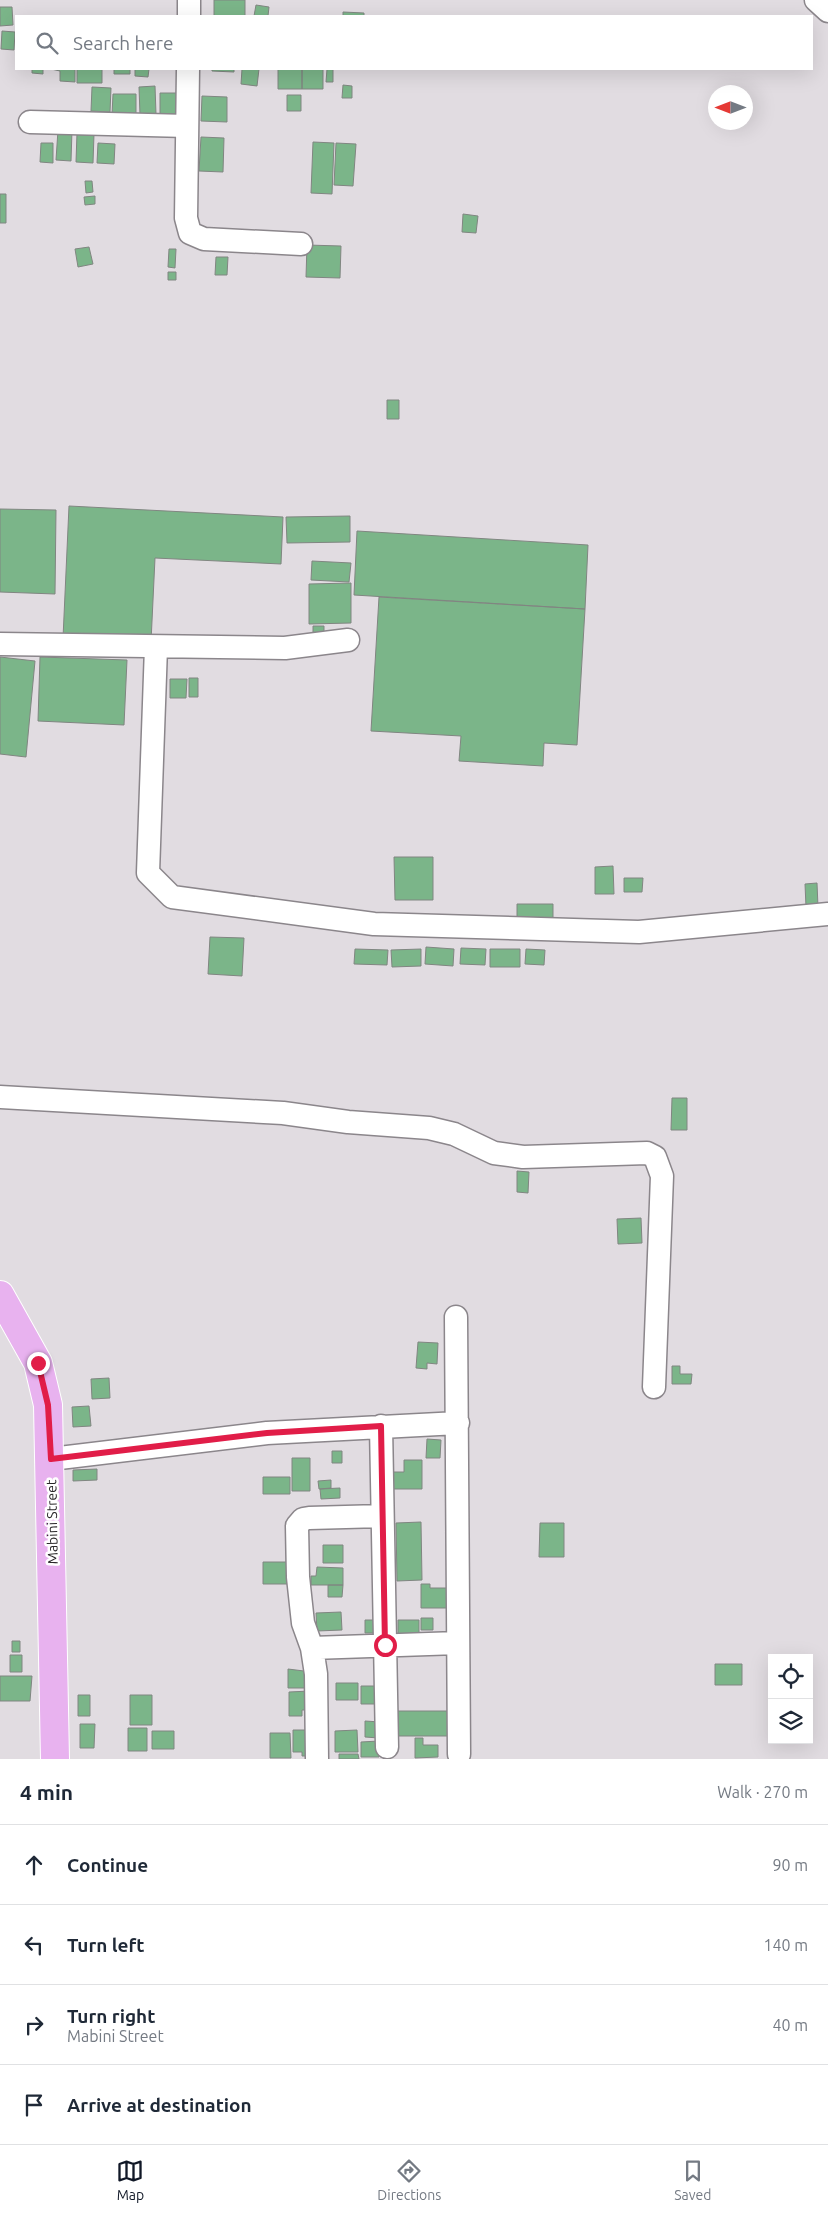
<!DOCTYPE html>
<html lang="en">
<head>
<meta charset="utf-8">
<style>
	body { margin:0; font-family:Ubuntu,sans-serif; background:#f6f6f7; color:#1f2937 }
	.controls { position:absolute; right:15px; bottom:15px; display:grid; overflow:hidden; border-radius:0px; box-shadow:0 5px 20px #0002 }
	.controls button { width:45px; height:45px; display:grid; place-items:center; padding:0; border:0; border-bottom:1px solid #e0e1e3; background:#fff; color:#1f2937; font:25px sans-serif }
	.compass { position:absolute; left:708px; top:85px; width:45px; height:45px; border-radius:50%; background:#fff; box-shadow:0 5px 20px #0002; rotate:270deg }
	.stop { position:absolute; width:15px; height:15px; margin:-11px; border:4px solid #e11d48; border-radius:50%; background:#fff }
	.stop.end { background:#e11d48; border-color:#fff; box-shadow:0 1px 5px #0008 }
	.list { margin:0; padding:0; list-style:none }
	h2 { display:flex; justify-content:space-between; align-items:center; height:65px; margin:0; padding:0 20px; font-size:21px }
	h2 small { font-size:16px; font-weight:400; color:#747a83 }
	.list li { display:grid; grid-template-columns:32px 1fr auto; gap:15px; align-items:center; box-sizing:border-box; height:80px; padding:0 20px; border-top:1px solid #e0e1e3 }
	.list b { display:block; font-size:19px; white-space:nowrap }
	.list p { margin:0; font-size:16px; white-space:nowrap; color:#747a83 }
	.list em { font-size:16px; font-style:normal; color:#747a83 }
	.icon { flex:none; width:28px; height:28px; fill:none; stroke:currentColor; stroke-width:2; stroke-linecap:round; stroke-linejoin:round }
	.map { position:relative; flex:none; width:828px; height:1759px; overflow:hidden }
	.search { position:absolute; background:#fff; box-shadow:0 5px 20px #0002; left:15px; right:15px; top:15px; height:55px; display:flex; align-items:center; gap:12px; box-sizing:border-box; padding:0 18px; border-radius:0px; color:#747a83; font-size:19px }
	.sheet { height:385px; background:#fff }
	nav { display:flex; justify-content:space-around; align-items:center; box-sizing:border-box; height:70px; border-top:1px solid #e0e1e3; background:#fff; font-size:14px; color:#747a83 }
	nav a { display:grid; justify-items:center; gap:2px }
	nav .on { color:#111827 }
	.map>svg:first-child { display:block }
</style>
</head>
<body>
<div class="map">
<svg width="828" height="1759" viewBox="0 0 828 1759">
	<rect width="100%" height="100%" fill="#e1dce1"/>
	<!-- building -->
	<path fill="#7bb589" stroke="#808681" d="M 214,0 L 245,0 L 245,16 L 214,16 Z
		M 256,5 L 269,7 L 268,16 L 254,16 Z
		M 0,7 L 12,7 L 13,25 L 0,26 Z
		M 343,12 L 364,13 L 364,16 L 343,16 Z
		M 2,31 L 15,32 L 14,50 L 1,49 Z
		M 32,69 L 43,69 L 43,74 L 32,73 Z
		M 51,69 L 75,69 L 75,82 L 60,81 L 60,71 Z
		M 77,69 L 102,69 L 102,83 L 77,83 Z
		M 114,69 L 130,69 L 130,74 L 114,74 Z
		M 135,69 L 149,69 L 148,77 L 135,76 Z
		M 212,69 L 234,69 L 234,72 L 212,71 Z
		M 242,69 L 259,69 L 257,86 L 241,84 Z
		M 278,69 L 302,69 L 302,89 L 278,89 Z
		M 302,69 L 323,69 L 323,89 L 302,89 Z
		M 327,69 L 333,69 L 333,82 L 326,82 Z
		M 343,85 L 352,86 L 352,98 L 342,98 Z
		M 155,86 L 156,114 L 140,115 L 139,87 Z
		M 92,87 L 111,88 L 110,112 L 91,111 Z
		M 160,93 L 181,93 L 181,115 L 160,115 Z
		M 113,94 L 136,94 L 136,115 L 112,115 Z
		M 287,95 L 301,95 L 301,111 L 287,111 Z
		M 202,96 L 227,97 L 227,122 L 201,121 Z
		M 58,130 L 72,130 L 71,161 L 56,160 Z
		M 77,133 L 94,134 L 93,163 L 76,162 Z
		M 201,137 L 224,138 L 223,172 L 199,171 Z
		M 313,142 L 334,143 L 332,194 L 311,193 Z
		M 41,143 L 53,143 L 53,163 L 40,162 Z
		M 98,143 L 115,144 L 114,164 L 97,163 Z
		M 336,143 L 356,144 L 353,186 L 334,185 Z
		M 85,181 L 92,181 L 93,192 L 86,193 Z
		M 0,194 L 6,194 L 6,223 L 0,223 Z
		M 95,196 L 95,204 L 85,205 L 84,197 Z
		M 463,214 L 478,216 L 476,233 L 462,232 Z
		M 307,245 L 341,246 L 340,278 L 306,277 Z
		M 89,247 L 93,264 L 78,267 L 75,249 Z
		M 169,249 L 176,249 L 175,268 L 168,267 Z
		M 216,257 L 228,257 L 227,275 L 215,275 Z
		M 168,272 L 176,272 L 176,280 L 168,280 Z
		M 387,400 L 399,400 L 399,419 L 387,419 Z
		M 69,506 L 283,517 L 281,564 L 155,558 L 151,642 L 63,638 Z
		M 0,509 L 56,510 L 55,594 L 0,592 Z
		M 350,516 L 350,542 L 287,543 L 286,517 Z
		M 357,531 L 588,545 L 585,609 L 354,595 Z
		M 312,561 L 351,563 L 349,582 L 311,580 Z
		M 351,583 L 351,623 L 309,624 L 309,584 Z
		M 379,597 L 585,609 L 577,745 L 544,743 L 543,766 L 459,761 L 461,736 L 371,731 Z
		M 313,626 L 324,626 L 324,634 L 313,634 Z
		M 0,657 L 35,661 L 26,757 L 0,754 Z
		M 40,657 L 127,660 L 124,725 L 38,721 Z
		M 189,678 L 198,678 L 198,697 L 189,697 Z
		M 170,679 L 187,679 L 186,698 L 170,698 Z
		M 394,857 L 433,857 L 433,900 L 395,900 Z
		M 613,866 L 614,894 L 595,894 L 595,867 Z
		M 624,878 L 643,878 L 642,892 L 624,892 Z
		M 817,883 L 818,907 L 806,907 L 805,884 Z
		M 517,904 L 553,904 L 553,924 L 517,924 Z
		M 210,937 L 244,938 L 242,976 L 208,974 Z
		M 426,947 L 454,949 L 453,966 L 425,964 Z
		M 461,948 L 486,949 L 485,965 L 460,964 Z
		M 355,949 L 388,950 L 387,965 L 354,964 Z
		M 421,949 L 421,966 L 392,967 L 391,950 Z
		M 490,949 L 520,949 L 520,967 L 490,967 Z
		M 526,949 L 545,950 L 544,965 L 525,964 Z
		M 672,1098 L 687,1098 L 687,1130 L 671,1130 Z
		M 517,1171 L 529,1172 L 528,1193 L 517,1192 Z
		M 641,1218 L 642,1243 L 618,1244 L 617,1219 Z
		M 418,1342 L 438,1343 L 437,1364 L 427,1363 L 427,1369 L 416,1368 Z
		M 672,1366 L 680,1366 L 680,1374 L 692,1374 L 691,1384 L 672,1384 Z
		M 109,1378 L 110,1398 L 92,1399 L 91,1379 Z
		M 89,1406 L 91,1426 L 73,1427 L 72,1407 Z
		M 427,1439 L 441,1440 L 440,1458 L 426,1458 Z
		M 332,1451 L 342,1451 L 342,1463 L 332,1463 Z
		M 292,1458 L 310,1458 L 310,1491 L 292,1491 Z
		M 404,1460 L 422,1460 L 422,1489 L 393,1489 L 393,1472 L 404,1472 Z
		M 97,1469 L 97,1480 L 73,1481 L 73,1470 Z
		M 263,1477 L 290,1477 L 290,1494 L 263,1494 Z
		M 331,1480 L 331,1488 L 319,1489 L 318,1481 Z
		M 340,1488 L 340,1498 L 321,1499 L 320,1489 Z
		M 421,1522 L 422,1580 L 397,1581 L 396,1523 Z
		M 540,1523 L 564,1523 L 564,1557 L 539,1557 Z
		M 323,1545 L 343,1545 L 343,1563 L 323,1563 Z
		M 263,1562 L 291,1562 L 291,1584 L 263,1584 Z
		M 317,1567 L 343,1568 L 343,1585 L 311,1585 L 311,1576 L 316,1576 Z
		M 421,1584 L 430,1584 L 430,1588 L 449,1588 L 449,1608 L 421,1608 Z
		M 328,1585 L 343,1585 L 342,1597 L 328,1597 Z
		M 341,1612 L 342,1630 L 317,1631 L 316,1613 Z
		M 421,1618 L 433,1618 L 433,1630 L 421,1630 Z
		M 365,1620 L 375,1620 L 375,1633 L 365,1633 Z
		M 398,1620 L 419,1620 L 419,1639 L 398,1639 Z
		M 12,1641 L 20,1641 L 20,1652 L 12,1652 Z
		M 10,1655 L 22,1655 L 22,1672 L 10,1672 Z
		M 715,1664 L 742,1664 L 742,1685 L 715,1685 Z
		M 288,1669 L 312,1672 L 312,1688 L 288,1688 Z
		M 0,1676 L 32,1676 L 30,1701 L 0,1701 Z
		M 336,1683 L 358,1683 L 358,1700 L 336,1700 Z
		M 361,1686 L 381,1686 L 381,1704 L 361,1704 Z
		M 310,1691 L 314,1710 L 302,1710 L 302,1716 L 289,1716 L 289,1692 Z
		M 78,1695 L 90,1695 L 90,1716 L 78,1716 Z
		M 130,1695 L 152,1695 L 152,1725 L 130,1725 Z
		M 397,1711 L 452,1711 L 452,1736 L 397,1736 Z
		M 365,1721 L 380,1722 L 379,1738 L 365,1737 Z
		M 80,1724 L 95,1724 L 94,1748 L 80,1748 Z
		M 128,1728 L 147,1728 L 147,1751 L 128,1751 Z
		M 293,1730 L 313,1730 L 313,1756 L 302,1756 L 302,1752 L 293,1752 Z
		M 357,1730 L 358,1752 L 335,1752 L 335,1731 Z
		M 152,1731 L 174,1731 L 174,1749 L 152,1749 Z
		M 270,1733 L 290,1733 L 291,1758 L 270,1758 Z
		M 415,1738 L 423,1738 L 423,1745 L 438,1745 L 438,1757 L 415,1758 Z
		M 379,1741 L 379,1757 L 361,1757 L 361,1742 Z
		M 339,1754 L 358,1754 L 359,1759 L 339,1759 Z"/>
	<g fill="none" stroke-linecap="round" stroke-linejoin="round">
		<!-- minor casing -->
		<g stroke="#8b868b" stroke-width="25">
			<path id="minor" d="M 816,0 L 828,11
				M 189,16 L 189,0
				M 188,69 L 186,218 L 190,233 L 204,239 L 301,244
				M 30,122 L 187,126
				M 0,644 L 285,648 L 348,640
				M 156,647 L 148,873 L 172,897 L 374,924 L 639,932 L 828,914
				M 0,1097 L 283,1113 L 348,1122 L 429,1128 L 454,1134 L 494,1153 L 523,1157 L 647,1153 L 655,1157 L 662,1176 L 654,1387
				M 456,1317 L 459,1754
				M 381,1426 L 387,1747
				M 51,1459 L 267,1433 L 458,1423
				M 312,1648 L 458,1643
				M 317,1759 L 316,1674 L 312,1648 L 303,1623 L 298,1577 L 297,1526 L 303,1519 L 309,1518 L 382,1516"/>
		</g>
		<!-- major casing -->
		<g stroke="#fff" stroke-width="30">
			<path id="major" d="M 0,1295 L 38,1363 L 48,1405 L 55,1759"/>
		</g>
		<!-- minor -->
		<use href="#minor" stroke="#fff" stroke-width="22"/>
		<!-- major -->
		<use href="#major" stroke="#e8b2ef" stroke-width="28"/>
	</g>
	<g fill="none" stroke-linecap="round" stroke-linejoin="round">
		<!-- route -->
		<path stroke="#e11d48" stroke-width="6" d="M 38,1363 L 48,1405 L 51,1459 L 267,1433 L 381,1426 L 385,1645"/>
	</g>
	<g text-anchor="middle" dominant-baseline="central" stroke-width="5" stroke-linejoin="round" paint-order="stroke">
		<!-- street labels -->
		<g font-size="14" fill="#292729" stroke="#fff">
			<text transform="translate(52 1522) rotate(-91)">Mabini Street</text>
		</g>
	</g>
</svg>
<div class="controls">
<button><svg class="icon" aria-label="locate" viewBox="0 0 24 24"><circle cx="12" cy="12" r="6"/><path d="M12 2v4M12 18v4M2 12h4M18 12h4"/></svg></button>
<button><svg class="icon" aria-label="layers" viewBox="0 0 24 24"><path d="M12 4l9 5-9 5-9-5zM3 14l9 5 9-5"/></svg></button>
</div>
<svg class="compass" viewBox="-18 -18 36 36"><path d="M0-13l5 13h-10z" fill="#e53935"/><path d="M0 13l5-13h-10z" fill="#747a83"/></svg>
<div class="stop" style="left:385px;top:1645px"></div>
<div class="stop end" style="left:38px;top:1363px"></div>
<div class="search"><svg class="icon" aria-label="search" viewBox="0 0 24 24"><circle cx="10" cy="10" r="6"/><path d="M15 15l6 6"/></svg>Search here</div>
</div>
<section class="sheet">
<h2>4 min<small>Walk · 270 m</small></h2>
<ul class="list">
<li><svg class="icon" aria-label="ahead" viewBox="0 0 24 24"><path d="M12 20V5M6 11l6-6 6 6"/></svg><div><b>Continue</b></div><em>90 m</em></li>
<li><svg class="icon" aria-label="left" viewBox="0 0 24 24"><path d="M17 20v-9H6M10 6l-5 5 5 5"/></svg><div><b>Turn left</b></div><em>140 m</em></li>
<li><svg class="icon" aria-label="right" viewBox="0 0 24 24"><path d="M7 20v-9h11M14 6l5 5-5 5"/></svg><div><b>Turn right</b><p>Mabini Street</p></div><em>40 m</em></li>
<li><svg class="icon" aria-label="arrive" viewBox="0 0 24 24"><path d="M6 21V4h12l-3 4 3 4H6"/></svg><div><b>Arrive at destination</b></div></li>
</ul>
</section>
<nav>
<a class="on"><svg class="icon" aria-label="map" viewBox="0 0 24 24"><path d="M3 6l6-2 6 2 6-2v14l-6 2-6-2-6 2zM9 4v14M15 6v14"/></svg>Map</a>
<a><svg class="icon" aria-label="directions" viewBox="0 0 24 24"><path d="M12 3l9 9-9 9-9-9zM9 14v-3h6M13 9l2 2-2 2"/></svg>Directions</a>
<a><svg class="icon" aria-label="saved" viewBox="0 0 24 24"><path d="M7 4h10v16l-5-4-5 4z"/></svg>Saved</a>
</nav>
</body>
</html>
